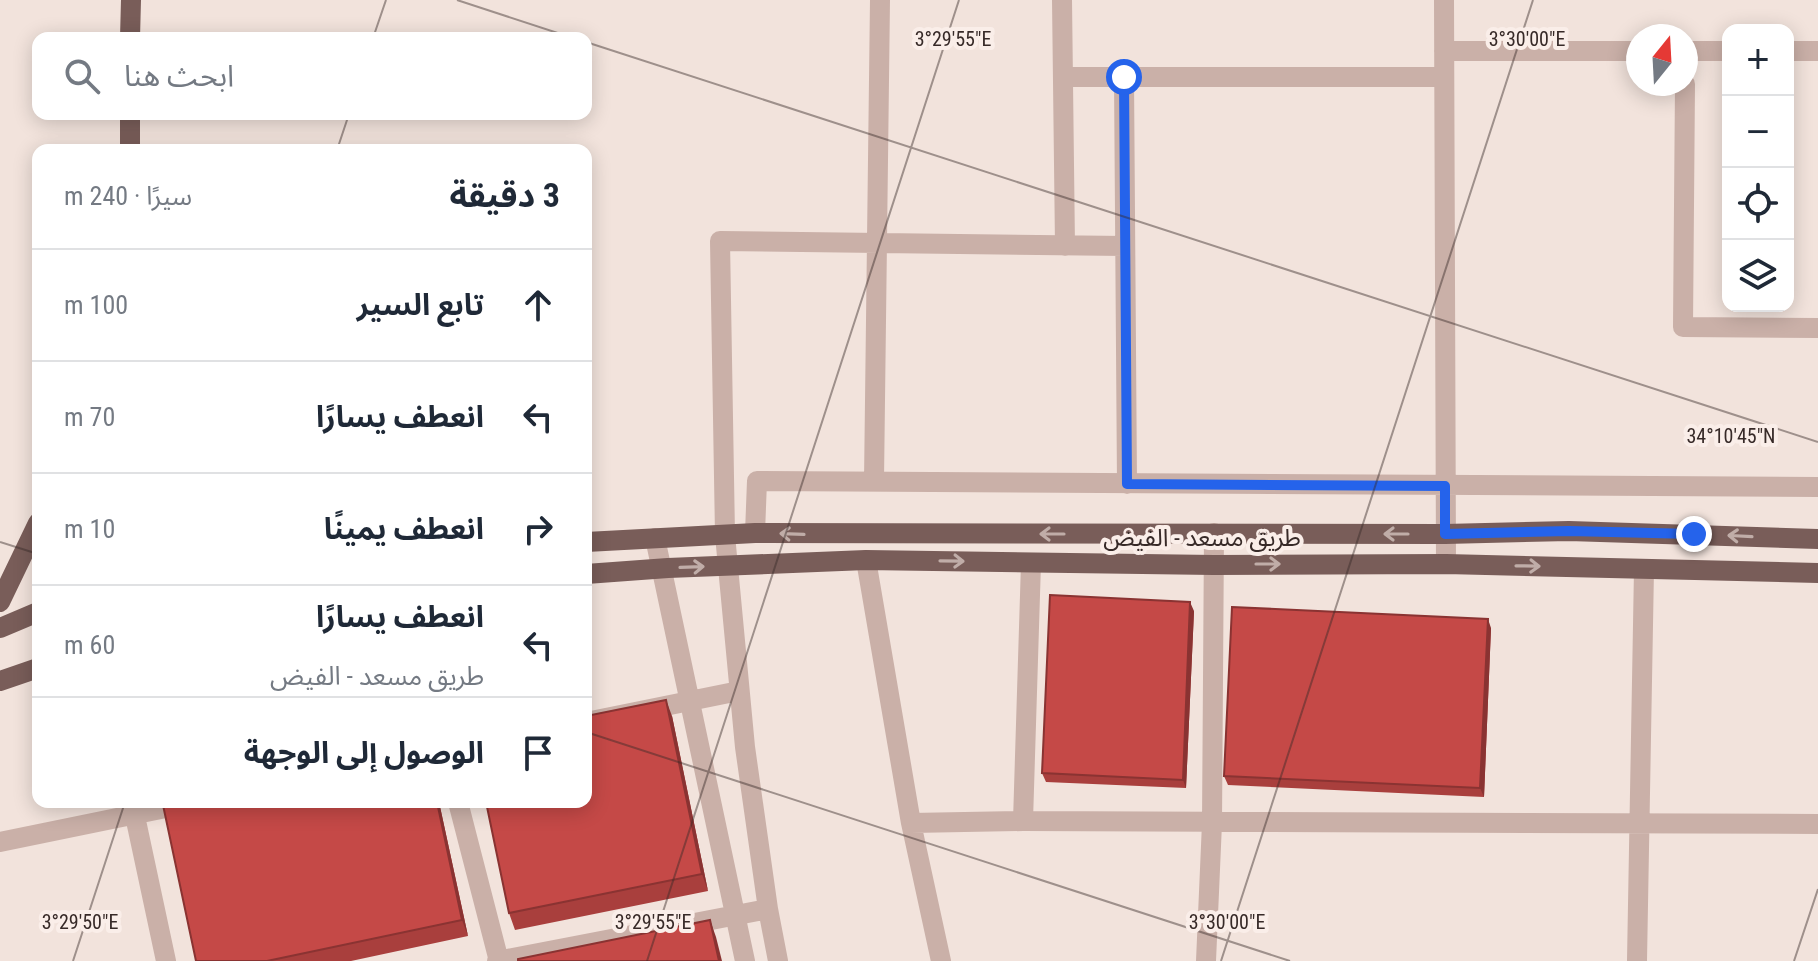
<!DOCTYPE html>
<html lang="ar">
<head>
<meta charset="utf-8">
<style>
	body { margin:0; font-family:"Roboto Condensed","Noto Sans Arabic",sans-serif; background:#f6f6f7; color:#1f2937; direction:rtl }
	.controls { position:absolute; right:24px; top:24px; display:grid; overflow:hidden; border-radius:16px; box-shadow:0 4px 20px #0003 }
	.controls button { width:72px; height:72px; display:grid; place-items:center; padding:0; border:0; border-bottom:2px solid #e0e1e3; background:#fff; color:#1f2937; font:40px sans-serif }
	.compass { position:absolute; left:1626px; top:24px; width:72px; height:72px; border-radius:50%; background:#fff; box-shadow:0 4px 20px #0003; rotate:18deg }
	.stop { position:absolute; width:24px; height:24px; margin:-18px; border:6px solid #2563eb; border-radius:50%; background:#fff }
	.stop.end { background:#2563eb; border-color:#fff; box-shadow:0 2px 8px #0008 }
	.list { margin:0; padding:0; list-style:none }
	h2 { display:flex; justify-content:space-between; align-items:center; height:104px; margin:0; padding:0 32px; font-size:34px }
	h2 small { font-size:26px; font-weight:400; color:#747a83 }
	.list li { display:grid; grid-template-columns:52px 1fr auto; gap:24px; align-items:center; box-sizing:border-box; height:112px; padding:0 32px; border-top:2px solid #e0e1e3 }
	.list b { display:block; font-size:30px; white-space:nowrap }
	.list p { margin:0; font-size:26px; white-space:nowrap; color:#747a83 }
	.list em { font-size:26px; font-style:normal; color:#747a83 }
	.icon { flex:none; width:44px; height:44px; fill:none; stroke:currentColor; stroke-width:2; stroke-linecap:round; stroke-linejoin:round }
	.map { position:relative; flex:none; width:1818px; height:961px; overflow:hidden; direction:ltr }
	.search { position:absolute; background:#fff; box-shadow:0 4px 20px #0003; left:32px; top:32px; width:560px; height:88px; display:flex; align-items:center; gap:20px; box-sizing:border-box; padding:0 28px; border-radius:16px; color:#747a83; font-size:30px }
	.panel { position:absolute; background:#fff; box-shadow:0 4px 20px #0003; left:32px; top:144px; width:560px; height:664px; border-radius:16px; direction:rtl }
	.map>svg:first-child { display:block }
</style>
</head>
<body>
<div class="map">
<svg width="1818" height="961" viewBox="0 0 1818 961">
	<rect width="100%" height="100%" fill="#f2e3dc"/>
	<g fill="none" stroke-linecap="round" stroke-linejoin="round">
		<!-- minor -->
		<path stroke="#cab0a8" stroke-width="20" d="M 1062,0 L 1065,246
			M 1444,0 L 1446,564
			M 1444,51 L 1638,51
			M 1686,51 L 1728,51
			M 1788,51 L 1818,51
			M 1063,77 L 1444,77
			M 1124,77 L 1127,484
			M 1685,84 L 1683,327 L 1818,328
			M 874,481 L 880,0
			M 755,533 L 757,481 L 1818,487
			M 655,538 L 745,961
			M 866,560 L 911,823 L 1023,821 L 1818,824
			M 586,722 L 739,691
			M 132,802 L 166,961
			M 458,802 L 499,961
			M 1023,821 L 1031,563
			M 911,823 L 941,961
			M 0,842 L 195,802
			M 497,961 L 768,909
			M 778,961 L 768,909 L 745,747 L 725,535 L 720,241 L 1125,246
			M 1206,961 L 1212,823 L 1214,533
			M 1637,961 L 1644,569"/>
		<!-- major -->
		<path stroke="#795d59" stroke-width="20" d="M 130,38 L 131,0
			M 130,150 L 130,114
			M 586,542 L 755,533 L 1445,534 L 1569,531 L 1818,539
			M 586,574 L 668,568 L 866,560 L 1214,565 L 1446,564 L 1818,573
			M 0,602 L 38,523
			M 0,628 L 38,612
			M 0,681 L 38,668"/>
	</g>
	<!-- wall -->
	<path fill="#a93f3d" d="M 1194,611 L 1186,788 L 1046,782 L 1042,773 Z
		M 1491,628 L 1484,797 L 1228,785 L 1224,776 Z
		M 672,716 L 708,891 L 515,930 L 509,913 Z
		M 175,802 L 439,802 L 468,936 L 351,961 L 196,961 Z"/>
	<!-- shaded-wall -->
	<path fill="#8a3332" d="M 1190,602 L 1194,611 L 1186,788 L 1183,780 Z
		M 1488,619 L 1491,628 L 1484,797 L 1480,788 Z
		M 666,700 L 672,716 L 708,891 L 702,874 Z
		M 437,802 L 439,802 L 468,936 L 462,920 Z
		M 710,920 L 716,937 L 722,961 L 719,961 Z"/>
	<!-- building -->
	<path fill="#c54947" stroke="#8a3332" stroke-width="2" d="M 1050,595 L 1190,602 L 1183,780 L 1042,773 Z
		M 1232,607 L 1488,619 L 1480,788 L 1224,776 Z
		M 666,700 L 702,874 L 509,913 L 486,802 L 586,802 L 586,716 Z
		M 175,802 L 437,802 L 462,920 L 267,961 L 196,961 L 163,805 Z
		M 710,920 L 719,961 L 518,961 L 518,959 Z"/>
	<!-- one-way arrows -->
	<defs><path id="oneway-shaft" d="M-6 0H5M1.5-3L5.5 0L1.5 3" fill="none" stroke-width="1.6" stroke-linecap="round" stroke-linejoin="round" transform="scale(2)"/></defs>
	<g stroke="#c0ada8">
		<use href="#oneway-shaft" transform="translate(792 534) rotate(-178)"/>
		<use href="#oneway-shaft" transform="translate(1052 534) rotate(180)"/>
		<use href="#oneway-shaft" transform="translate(1396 534) rotate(-180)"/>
		<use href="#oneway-shaft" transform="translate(1740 536) rotate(-177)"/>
		<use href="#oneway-shaft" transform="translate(952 561) rotate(1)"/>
		<use href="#oneway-shaft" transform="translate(1268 564)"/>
		<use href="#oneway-shaft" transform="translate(1528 566) rotate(1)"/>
		<use href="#oneway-shaft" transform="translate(692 567) rotate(-2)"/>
	</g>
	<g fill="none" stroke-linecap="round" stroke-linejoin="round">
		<!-- route -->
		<path stroke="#2563eb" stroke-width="10" d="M 1124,77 L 1127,484 L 1445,486 L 1445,534 L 1569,531 L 1694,534"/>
	</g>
	<!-- ticks -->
	<path fill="none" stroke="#372a28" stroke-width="2" stroke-opacity="0.45" d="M 457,0 L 573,38M 373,38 L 386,0M 586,42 L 1818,442M 337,150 L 349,114M 0,542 L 38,554M 586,732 L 1290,961M 73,961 L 125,802M 647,961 L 959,0M 1221,961 L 1533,0M 1794,961 L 1818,889"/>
	<g text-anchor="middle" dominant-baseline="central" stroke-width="8" stroke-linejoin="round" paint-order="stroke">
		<!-- street labels -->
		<g font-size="24" fill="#372a28" stroke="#faeee9">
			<text x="1202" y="538">طريق مسعد - الفيض</text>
		</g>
	</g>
	<g font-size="20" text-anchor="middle" fill="#372a28" stroke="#faeee9" stroke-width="8" stroke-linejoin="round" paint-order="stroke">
		<text x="953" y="46">3°29'55"E</text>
		<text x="1527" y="46">3°30'00"E</text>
		<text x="1731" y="443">34°10'45"N</text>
		<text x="80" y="929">3°29'50"E</text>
		<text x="653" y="929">3°29'55"E</text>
		<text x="1227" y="929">3°30'00"E</text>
	</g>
</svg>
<div class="controls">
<button>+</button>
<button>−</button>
<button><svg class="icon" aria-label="locate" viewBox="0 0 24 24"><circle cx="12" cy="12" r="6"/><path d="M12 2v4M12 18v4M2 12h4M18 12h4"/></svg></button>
<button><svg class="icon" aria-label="layers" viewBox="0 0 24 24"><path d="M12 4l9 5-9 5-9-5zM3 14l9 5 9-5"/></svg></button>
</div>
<svg class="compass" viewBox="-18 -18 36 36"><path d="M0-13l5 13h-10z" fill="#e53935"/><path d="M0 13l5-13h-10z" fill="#747a83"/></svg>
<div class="stop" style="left:1124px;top:77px"></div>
<div class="stop end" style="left:1694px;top:534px"></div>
<div class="search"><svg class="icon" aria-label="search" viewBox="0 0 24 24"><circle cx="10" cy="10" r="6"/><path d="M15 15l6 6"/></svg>ابحث هنا</div>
<section class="panel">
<h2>3 دقيقة<small>سيرًا · 240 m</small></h2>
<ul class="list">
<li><svg class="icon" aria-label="ahead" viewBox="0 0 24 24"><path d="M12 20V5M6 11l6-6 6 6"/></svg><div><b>تابع السير</b></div><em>100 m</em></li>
<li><svg class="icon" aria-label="left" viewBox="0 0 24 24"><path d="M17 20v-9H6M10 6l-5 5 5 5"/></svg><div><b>انعطف يسارًا</b></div><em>70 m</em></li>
<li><svg class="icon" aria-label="right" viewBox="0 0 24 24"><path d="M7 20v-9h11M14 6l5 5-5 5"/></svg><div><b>انعطف يمينًا</b></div><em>10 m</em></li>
<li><svg class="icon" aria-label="left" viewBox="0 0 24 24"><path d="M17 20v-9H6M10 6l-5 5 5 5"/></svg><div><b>انعطف يسارًا</b><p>طريق مسعد - الفيض</p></div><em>60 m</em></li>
<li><svg class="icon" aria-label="arrive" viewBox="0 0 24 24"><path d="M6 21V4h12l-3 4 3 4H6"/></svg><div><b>الوصول إلى الوجهة</b></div></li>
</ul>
</section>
</div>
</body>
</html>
